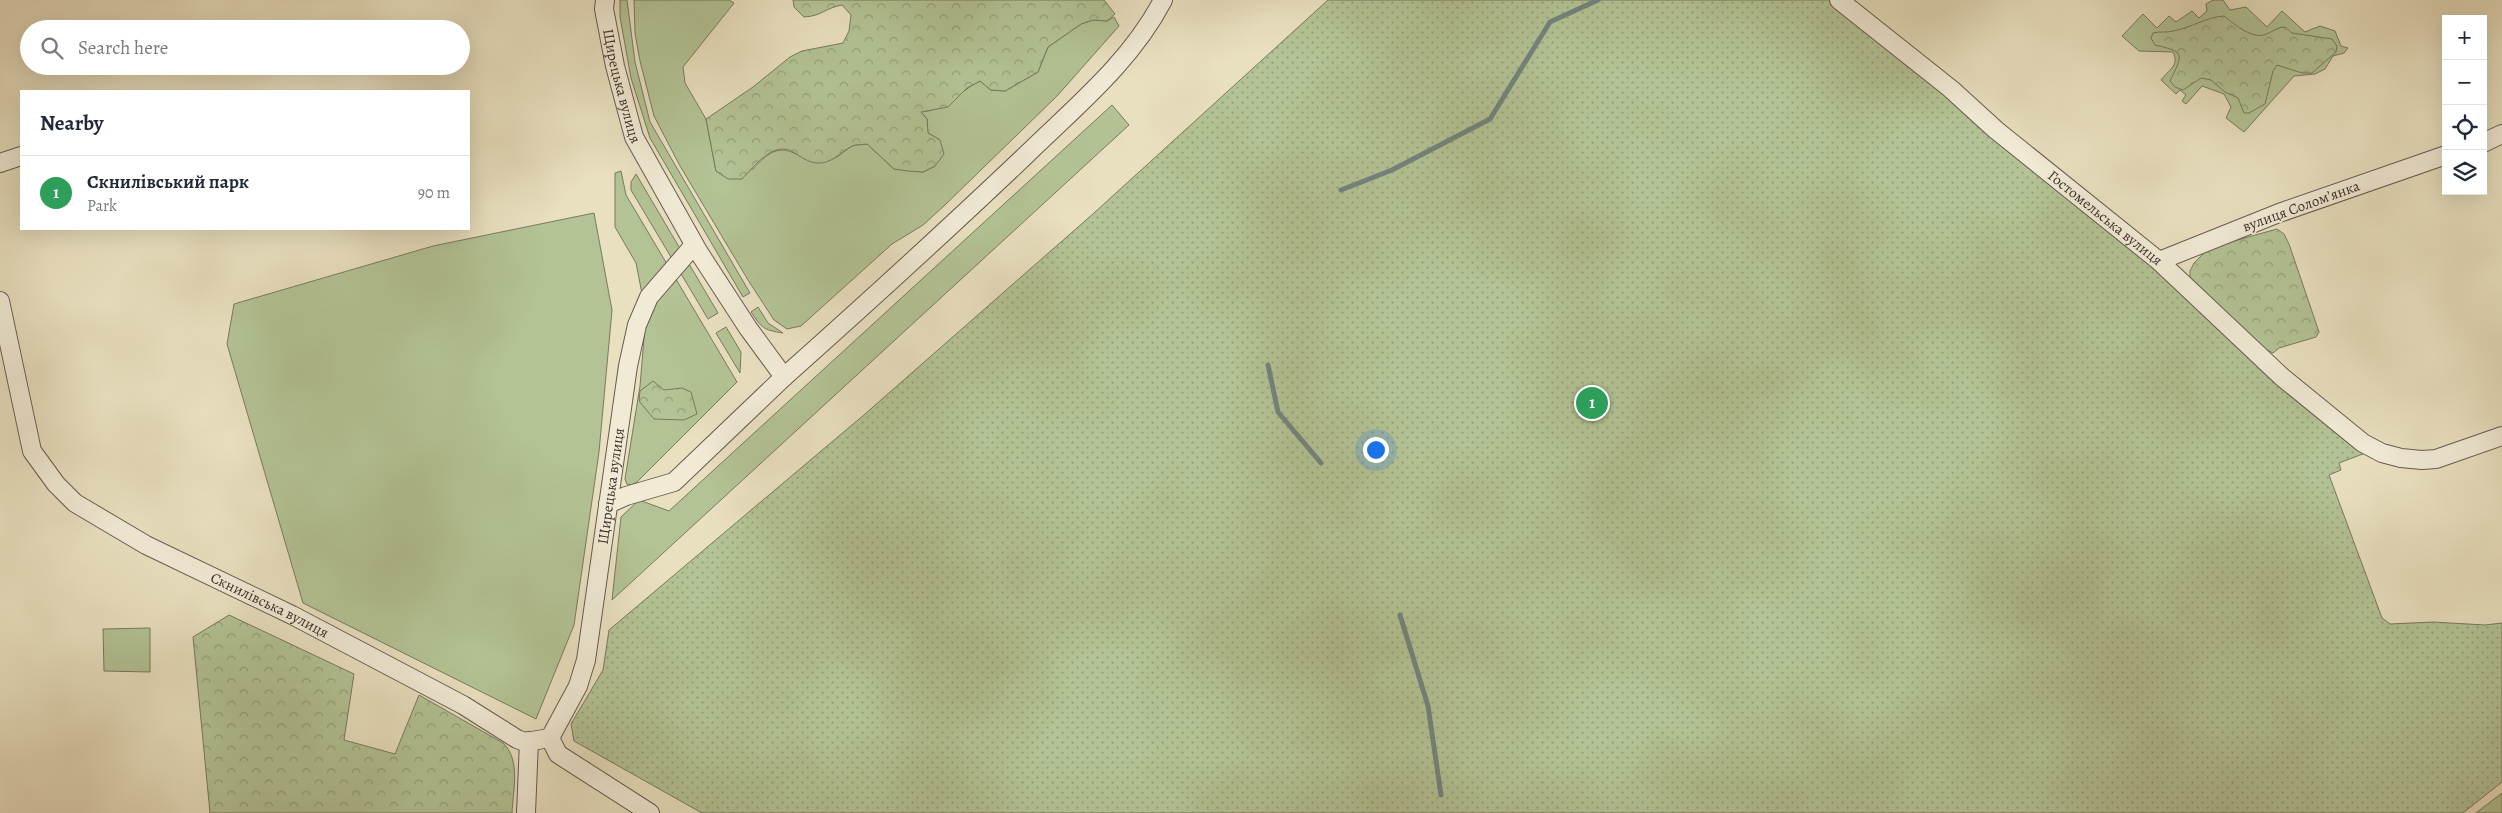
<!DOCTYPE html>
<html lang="en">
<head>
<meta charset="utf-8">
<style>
	body { margin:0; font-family:Alegreya,serif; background:#f6f6f7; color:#1f2937 }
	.controls { position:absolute; right:15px; top:15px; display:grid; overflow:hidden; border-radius:0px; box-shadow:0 5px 20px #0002 }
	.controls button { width:45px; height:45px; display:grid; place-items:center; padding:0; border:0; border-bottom:1px solid #e0e1e3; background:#fff; color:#1f2937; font:25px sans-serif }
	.you { position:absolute; left:1375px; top:449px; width:18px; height:18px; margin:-12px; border:4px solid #fff; border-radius:50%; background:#1a73e8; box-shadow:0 0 0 8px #1a73e833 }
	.badge { display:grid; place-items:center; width:32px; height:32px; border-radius:50%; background:#0b8043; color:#fff; font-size:16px; font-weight:700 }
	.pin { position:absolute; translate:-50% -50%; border:2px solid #fff; box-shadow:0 1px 5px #0006 }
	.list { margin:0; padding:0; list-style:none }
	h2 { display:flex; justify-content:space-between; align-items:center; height:65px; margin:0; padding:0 20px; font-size:21px }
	h2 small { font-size:16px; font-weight:400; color:#747a83 }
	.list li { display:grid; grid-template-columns:32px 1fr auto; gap:15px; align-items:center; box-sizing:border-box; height:75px; padding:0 20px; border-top:1px solid #e0e1e3 }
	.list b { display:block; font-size:19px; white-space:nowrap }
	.list p { margin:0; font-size:16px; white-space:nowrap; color:#747a83 }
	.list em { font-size:16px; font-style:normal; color:#747a83 }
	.icon { flex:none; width:28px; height:28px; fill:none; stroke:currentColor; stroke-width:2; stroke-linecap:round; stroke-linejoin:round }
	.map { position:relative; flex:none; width:2502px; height:813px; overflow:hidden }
	.search { position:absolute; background:#fff; box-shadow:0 5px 20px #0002; left:20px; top:20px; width:450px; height:55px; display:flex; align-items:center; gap:12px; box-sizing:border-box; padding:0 18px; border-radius:28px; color:#747a83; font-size:19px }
	.panel { position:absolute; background:#fff; box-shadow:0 5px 20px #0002; left:20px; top:90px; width:450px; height:140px; border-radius:0px }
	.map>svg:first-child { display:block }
</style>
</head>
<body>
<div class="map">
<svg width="2502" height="813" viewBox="0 0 2502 813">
	<defs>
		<pattern id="forest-crowns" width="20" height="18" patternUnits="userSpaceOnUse" patternTransform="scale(1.25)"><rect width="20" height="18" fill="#b3c395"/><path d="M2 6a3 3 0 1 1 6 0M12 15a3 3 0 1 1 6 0" fill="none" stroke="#939f7a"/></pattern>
		<pattern id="park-dots" width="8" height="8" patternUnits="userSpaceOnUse" patternTransform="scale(1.25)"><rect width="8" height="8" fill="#b3c395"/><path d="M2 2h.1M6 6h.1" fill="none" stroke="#939f7a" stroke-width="1.8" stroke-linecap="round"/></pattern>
	</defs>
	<rect width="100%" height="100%" fill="#e9e0c0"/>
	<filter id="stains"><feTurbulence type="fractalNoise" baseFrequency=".004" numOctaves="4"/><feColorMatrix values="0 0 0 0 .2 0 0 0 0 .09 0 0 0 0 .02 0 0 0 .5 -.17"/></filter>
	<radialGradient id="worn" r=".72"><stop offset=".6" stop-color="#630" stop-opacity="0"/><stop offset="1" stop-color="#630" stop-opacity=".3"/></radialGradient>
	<!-- grass -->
	<path fill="#b3c395" stroke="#787960" d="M 620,0 L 627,0 L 635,62 L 650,122 L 750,293 L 743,297 L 650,138 L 631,78 L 620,17 Z
		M 634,0 L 729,0 L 734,3 L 683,67 L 685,83 L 706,119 L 716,171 L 753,169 C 787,130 791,164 829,160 C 837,159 845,150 852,146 C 857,144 862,145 867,144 L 894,169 L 923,172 L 935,166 L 940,140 L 928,133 L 927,119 L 921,112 C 951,109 956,93 980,81 L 991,90 L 1005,91 L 1038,72 L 1048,47 L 1081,24 L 1093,20 L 1107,21 L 1114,17 L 1119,26 L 1057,96 L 945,205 L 923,225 L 892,244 L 801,326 L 787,329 L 774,320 L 748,280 L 680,166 L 654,116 L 640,61 L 635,33 Z
		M 2213,0 L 2223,0 L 2230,10 L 2246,7 L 2267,27 L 2282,11 L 2305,32 L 2320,26 L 2335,31 L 2341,46 L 2348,48 L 2344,53 L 2333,56 L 2325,69 L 2315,74 L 2294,76 L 2244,132 L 2226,118 L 2231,107 L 2224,94 L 2202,86 L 2186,104 L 2182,101 L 2186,95 L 2180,90 L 2176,94 L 2161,80 C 2168,70 2180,66 2173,52 L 2139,51 L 2122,36 L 2143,14 L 2157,28 L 2169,16 L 2176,22 L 2192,11 L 2199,18 L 2207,11 L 2206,4 Z
		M 1112,105 L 1129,125 L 612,600 L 621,517 L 639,500 L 669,511 Z
		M 621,171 L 626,195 L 737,382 L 637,482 L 631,485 L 627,484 L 625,479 L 640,386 L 646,314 L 636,263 L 615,227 L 615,173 Z
		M 636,174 L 718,313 L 708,319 L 631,190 L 631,182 Z
		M 594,213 L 612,310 L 599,452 L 574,625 L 536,719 L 303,603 L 227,344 L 234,304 L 433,246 Z
		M 758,307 L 768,323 L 783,333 C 763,330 762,328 751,312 Z
		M 726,327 L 741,352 L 740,373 L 716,333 Z
		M 150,628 L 150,672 L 104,671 L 103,629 Z
		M 2502,793 L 2502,813 L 2476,813 Z"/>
	<!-- forest -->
	<path fill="url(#forest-crowns)" stroke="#787960" d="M 793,0 L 1104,0 L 1115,14 L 1107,21 L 1093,20 L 1081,24 L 1048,47 L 1038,72 L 1005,91 L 991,90 L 980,81 L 967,88 L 948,107 L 921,112 L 927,119 L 928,133 L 940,140 L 944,154 L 935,166 L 923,172 L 908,171 L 894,169 L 867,144 C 862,145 857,144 852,146 C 841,152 831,164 818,163 C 808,163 800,156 793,152 C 773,140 754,167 742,179 L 728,179 L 716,171 L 706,119 L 753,87 L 790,57 L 802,51 L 843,43 L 849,31 L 851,15 L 842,5 C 825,8 822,16 804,17 L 794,7 Z
		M 2224,16 C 2233,23 2250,38 2263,35 C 2272,33 2276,27 2285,27 L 2292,33 L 2332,39 L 2337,46 L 2336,52 L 2312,73 L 2302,73 L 2277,65 L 2273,71 L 2265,104 L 2249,113 L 2244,113 L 2238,98 L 2225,92 L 2211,80 L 2201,78 L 2183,90 L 2175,87 L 2170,81 C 2183,54 2186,52 2155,45 L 2151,38 L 2153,33 C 2160,31 2167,33 2173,31 C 2191,28 2206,17 2224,16 Z
		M 2277,229 L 2284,234 L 2289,244 L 2319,332 L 2316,337 L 2279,348 L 2273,353 L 2265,349 L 2234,319 L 2216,308 L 2190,281 L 2190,271 L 2194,263 L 2209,248 Z
		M 653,381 L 664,390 L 682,388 L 691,392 L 697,414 L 684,420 L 654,419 L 639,401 L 640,391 Z
		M 229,615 L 354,674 L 344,740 L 395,754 L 419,695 L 503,743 C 521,760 513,790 512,813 L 210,813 L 193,637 Z"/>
	<!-- park -->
	<path fill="url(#park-dots)" stroke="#787960" d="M 1328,0 L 1834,0 L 2119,241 L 2180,288 L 2368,452 L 2339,463 L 2341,470 L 2329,475 L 2382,618 L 2390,624 L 2433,622 L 2485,625 L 2502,623 L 2502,782 L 2463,813 L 702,813 L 574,741 L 571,724 L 603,670 L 609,630 L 865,414 L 1094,213 Z"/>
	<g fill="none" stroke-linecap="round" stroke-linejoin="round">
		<!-- stream -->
		<path stroke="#73847e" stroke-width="5" d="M 1341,190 L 1392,170 L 1490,119 L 1550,22 L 1598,0
			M 1268,365 L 1278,412 L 1321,463
			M 1400,615 L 1428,706 L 1441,795"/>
		<!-- street casing -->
		<g stroke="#675b50" stroke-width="20">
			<g id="street">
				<path id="s1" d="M 605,0 L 604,9 L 615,66 L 634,137 L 698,251 L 748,328 L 784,377 C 866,304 946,231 1025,156 C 1075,107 1130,63 1163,0"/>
				<path id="s2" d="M 1839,0 L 1951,89 L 1996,130 L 2159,261 L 2282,377 L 2363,443 L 2382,453 L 2401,458 L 2422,460 L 2436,459 L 2502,436"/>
				<path d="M 2483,143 L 2502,134"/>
				<path d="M 0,163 L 21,156"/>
				<path d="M 2159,261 L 2279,213 L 2446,155"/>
				<path id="s3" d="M 0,301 L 32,451 L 56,484 L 75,503 L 146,545 L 292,615 L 463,705 L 517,739 L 525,742 L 550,738"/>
				<path d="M 608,504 L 626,496 L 674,482 L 784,377"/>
				<path id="s4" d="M 550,738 L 578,686 L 586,660 L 628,366 L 637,325 L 649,297 L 694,245"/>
				<path d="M 550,738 L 558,754 L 650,813"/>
				<path d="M 526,813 L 529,741"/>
			</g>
		</g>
		<!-- street -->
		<use href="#street" stroke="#f1ebd6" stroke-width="18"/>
	</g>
	<g text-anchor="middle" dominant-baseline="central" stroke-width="4" stroke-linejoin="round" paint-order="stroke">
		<!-- street labels -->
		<g font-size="15" fill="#3c2f2a" stroke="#f1ebd6">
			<text stroke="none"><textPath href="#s1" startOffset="88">Щирецька вулиця</textPath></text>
			<text transform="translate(2301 206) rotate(-20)">вулиця Соломʼянка</text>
			<text stroke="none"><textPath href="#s2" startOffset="344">Гостомельська вулиця</textPath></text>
			<text stroke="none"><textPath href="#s4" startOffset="262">Щирецька вулиця</textPath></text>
			<text stroke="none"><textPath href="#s3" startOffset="441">Скнилівська вулиця</textPath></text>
		</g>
	</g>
	<rect width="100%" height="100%" filter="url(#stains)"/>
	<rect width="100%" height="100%" fill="url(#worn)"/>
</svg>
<div class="controls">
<button>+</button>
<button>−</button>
<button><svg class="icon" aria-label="locate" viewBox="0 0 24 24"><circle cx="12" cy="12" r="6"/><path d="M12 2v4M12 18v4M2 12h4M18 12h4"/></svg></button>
<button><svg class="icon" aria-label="layers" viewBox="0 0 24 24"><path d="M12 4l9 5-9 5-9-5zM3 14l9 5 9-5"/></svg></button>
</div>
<div class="you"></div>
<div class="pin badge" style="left:1592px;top:403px;background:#2e9e5b">1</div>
<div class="search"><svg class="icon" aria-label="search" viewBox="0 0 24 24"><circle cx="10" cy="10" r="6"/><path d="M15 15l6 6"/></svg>Search here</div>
<section class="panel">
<h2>Nearby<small></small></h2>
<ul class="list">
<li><span class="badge" style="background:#2e9e5b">1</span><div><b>Скнилівський парк</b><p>Park</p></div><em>90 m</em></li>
</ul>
</section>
</div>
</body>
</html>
